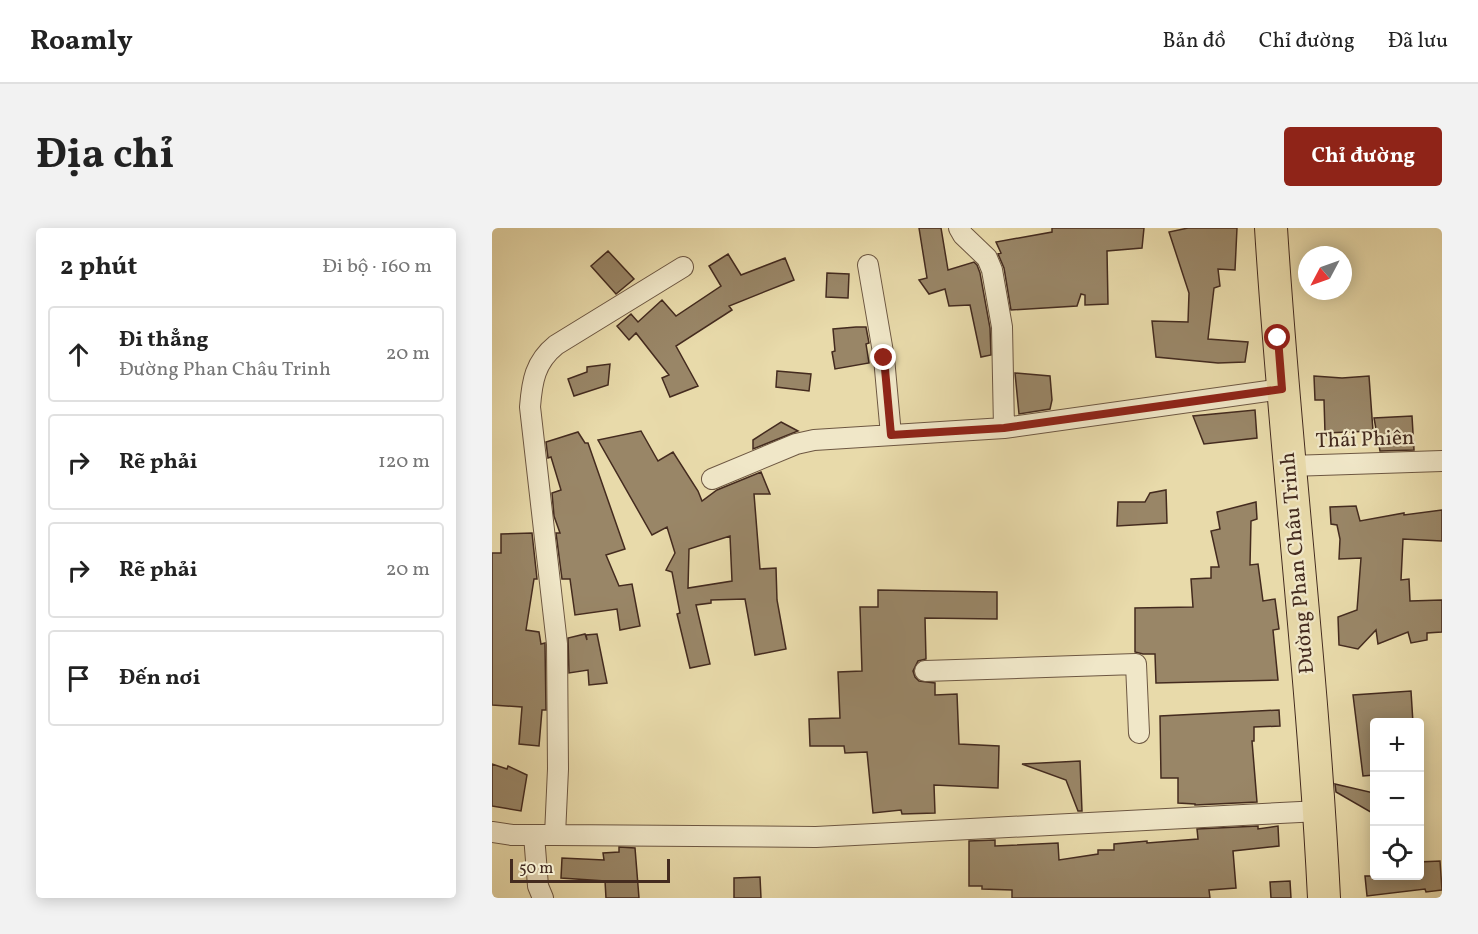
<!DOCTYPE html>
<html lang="vi">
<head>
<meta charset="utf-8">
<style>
	body { margin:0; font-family:Vollkorn,serif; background:#f2f2f2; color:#222 }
	.controls { position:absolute; right:18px; bottom:18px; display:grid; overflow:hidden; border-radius:6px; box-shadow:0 3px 15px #0003 }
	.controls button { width:54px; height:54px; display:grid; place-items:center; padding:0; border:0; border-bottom:2px solid #e0e0e0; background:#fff; color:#222; font:30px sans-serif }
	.compass { position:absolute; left:806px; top:18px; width:54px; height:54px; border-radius:50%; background:#fff; box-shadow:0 3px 15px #0003; rotate:229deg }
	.scale { position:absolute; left:18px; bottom:15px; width:160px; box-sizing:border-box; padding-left:6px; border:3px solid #442b1f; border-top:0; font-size:16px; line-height:21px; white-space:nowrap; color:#442b1f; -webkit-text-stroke:4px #f0e7c8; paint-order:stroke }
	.stop { position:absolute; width:18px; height:18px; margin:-14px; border:4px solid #8f2418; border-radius:50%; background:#fff }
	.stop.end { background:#8f2418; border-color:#fff; box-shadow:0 2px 6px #0008 }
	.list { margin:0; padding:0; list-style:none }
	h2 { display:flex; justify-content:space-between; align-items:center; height:78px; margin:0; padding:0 24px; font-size:26px }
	h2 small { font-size:20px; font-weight:400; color:#767676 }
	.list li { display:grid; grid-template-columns:39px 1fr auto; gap:18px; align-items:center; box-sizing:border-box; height:96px; margin:0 12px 12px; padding:0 12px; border:2px solid #e0e0e0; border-radius:6px }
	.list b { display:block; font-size:22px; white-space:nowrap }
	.list p { margin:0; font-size:20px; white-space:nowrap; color:#767676 }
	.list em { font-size:20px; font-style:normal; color:#767676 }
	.icon { flex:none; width:33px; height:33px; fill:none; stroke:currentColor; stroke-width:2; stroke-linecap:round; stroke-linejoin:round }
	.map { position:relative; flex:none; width:950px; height:670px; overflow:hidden; border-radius:6px }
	header { display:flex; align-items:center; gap:36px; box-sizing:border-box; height:84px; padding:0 30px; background:#fff; border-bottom:2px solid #e0e0e0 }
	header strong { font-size:28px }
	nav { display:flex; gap:33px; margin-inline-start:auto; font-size:21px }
	.intro { display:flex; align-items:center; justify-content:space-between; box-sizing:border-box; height:144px; padding:0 36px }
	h1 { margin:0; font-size:42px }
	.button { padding:15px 27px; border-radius:6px; background:#8f2418; color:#fff; font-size:21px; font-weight:700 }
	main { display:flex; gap:36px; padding:0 36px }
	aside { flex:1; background:#fff; border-radius:6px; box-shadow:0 3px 15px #0003 }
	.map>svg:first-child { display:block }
</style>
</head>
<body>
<header>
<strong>Roamly</strong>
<nav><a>Bản đồ</a><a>Chỉ đường</a><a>Đã lưu</a></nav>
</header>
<div class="intro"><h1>Địa chỉ</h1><a class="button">Chỉ đường</a></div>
<main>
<aside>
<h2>2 phút<small>Đi bộ · 160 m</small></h2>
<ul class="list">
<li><svg class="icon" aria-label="ahead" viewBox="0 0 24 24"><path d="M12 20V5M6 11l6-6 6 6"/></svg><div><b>Đi thẳng</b><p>Đường Phan Châu Trinh</p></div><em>20 m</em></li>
<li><svg class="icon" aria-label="right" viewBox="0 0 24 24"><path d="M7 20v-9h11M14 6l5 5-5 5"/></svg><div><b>Rẽ phải</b></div><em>120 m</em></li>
<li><svg class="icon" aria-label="right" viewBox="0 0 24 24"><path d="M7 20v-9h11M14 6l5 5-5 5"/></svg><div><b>Rẽ phải</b></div><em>20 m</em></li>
<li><svg class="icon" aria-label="arrive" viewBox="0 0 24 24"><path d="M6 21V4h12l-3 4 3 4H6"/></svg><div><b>Đến nơi</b></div></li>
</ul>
</aside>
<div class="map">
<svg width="950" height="670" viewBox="0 0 950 670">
	<rect width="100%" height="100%" fill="#e8daaa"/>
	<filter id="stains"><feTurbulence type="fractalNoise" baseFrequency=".00333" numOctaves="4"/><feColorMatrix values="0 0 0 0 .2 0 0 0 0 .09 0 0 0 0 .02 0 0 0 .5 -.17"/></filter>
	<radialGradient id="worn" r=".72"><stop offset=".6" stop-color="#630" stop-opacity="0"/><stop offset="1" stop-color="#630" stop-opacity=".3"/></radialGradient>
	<!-- building -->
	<path fill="#998667" stroke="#442b1f" stroke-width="1.5" fill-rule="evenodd" d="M 427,0 L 449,0 L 456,42 L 482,34 L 485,37 L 488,45 L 498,100 L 499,127 L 489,129 L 478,77 L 457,78 L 453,61 L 437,66 L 427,52 L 435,50 Z
		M 560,0 L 652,0 L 650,20 L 615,23 L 616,76 L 593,77 L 593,67 L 589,66 L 585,78 L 519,82 L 512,40 L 506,26 L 509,25 L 504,14 L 560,4 Z
		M 696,0 L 745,0 L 743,42 L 726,41 L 728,58 L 722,60 L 716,111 L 756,114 L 753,134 L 726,135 L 664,129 L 660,93 L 696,94 L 697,65 L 677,4 Z
		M 116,23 L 142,51 L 124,66 L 99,38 Z
		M 236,26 L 249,47 L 293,30 L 302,52 L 237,78 L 240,82 L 184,118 L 206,158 L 178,169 L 170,150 L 177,147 L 144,105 L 137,112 L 125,98 L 139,86 L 146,94 L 170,72 L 184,88 L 229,58 L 217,38 Z
		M 335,45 L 357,46 L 356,70 L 334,69 Z
		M 364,99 L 374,99 L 377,115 L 374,116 L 377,135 L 343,141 L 340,124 L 343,123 L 341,101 Z
		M 118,136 L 116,157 L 82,168 L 76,151 L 95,144 L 95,139 Z
		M 285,143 L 319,146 L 317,163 L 284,159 Z
		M 523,145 L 558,148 L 560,172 L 558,181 L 527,186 Z
		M 822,148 L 850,150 L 877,148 L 881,203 L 833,205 L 832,172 L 823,172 Z
		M 763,182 L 765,210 L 712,216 L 701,188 Z
		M 920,188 L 922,222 L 888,223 L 882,190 Z
		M 289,194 L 306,203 L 261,221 L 261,212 Z
		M 149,203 L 166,233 L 181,224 L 206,263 L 210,273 L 225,262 L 269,244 L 278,266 L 262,266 L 268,341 L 284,340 L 285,372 L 294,421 L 263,427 L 253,371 L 219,372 L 219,375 L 204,377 L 218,436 L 198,440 L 185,386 L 188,385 L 180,344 L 174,342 L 183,325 L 175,299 L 160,307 L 106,212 ZM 238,308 L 240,353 L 196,360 L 197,321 Z
		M 86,204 L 93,215 L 96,215 L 133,321 L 114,327 L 127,358 L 140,356 L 148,398 L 128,402 L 125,381 L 83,387 L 78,351 L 70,351 L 64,305 L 68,305 L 62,288 L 60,265 L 69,262 L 59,229 L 56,230 L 54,214 Z
		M 674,262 L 675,295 L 625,298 L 626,274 L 653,274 L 658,265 Z
		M 764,274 L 765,291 L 759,293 L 758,337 L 766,336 L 771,373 L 783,371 L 787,401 L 781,402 L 786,452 L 664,455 L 663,426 L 651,426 L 643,424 L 643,380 L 701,379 L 699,351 L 719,350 L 719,339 L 727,339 L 719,303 L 728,301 L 725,284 Z
		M 864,278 L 868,293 L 912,285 L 912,287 L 950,282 L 950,313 L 911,311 L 909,352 L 917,351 L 918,373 L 950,372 L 950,404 L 935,405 L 935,412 L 919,415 L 916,404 L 886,416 L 884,402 L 866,421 L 847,417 L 846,389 L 865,382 L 869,330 L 847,331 L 848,311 L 845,297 L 839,296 L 838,279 Z
		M 40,305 L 45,351 L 42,351 L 34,402 L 47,404 L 49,416 L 53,415 L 53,417 L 54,482 L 50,482 L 47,518 L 27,516 L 30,479 L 0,477 L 0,325 L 9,325 L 9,306 Z
		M 386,362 L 505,364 L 505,391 L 433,390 L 434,431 L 426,433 L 421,443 L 423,449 L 427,453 L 443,455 L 443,467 L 465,466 L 467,516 L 507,518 L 506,560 L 442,557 L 443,585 L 410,586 L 409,582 L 381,585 L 375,524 L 353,525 L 352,518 L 318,518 L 317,491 L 348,490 L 346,444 L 370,443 L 368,379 L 386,379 Z
		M 93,406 L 95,412 L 94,407 L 105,406 L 115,455 L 97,457 L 96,442 L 77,445 L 76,410 Z
		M 919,463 L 921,495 L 882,495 L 882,547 L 871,548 L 861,467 Z
		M 787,482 L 788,498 L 762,499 L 762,513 L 760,513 L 765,574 L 703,577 L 703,576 L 686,575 L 686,550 L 669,550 L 668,488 Z
		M 588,533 L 590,583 L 586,583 L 574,552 L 530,536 Z
		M 0,536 L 15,541 L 16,538 L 35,547 L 29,583 L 0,578 Z
		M 843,556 L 882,565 L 882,586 L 844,564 Z
		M 766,598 L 766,601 L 786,598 L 787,618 L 741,623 L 744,660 L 717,662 L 718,670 L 520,670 L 520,662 L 490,661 L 490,658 L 477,658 L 477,613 L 503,612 L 503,618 L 566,615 L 567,632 L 606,626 L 606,622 L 622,622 L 622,616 L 655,613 L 655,615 L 706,611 L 705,601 Z
		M 127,619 L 143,620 L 147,670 L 114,670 L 113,653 L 69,650 L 70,630 L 112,632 L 111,625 L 127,624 Z
		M 948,633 L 950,662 L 934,664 L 933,661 L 875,668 L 873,648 L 927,648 L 927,634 Z
		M 268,649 L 269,670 L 242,670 L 242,650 Z
		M 798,653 L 799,670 L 779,670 L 778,654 Z"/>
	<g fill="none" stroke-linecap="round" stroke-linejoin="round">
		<!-- street casing -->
		<g stroke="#6d5742" stroke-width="22">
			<path id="street" d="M 467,0 L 471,7 L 495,30 L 500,42 L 510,99 L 512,200
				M 376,37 L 392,130 L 399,207
				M 798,238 L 950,233
				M 220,251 L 304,216 L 322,212 L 512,200 L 790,161
				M 433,443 L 644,436 L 647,505
				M 0,604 L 20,607 L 63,607 L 324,609 L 828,583
				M 42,607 L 46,658 L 51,670
				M 63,607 L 66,541 L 65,416 L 38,179 C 40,153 43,134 64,117 L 191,39"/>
		</g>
		<!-- primary casing -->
		<g stroke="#442b1f" stroke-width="34">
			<path id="primary" d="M 779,0 C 793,224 821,446 832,670"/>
		</g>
		<!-- street -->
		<use href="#street" stroke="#f0e7c8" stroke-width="20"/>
		<!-- primary -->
		<use href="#primary" stroke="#e8daaa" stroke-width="32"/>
	</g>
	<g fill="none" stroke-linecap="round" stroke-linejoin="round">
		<!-- route -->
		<path stroke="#8f2418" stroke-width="8" d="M 392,130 L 399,207 L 512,200 L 790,161 L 786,110"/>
	</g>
	<g text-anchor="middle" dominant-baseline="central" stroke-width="4.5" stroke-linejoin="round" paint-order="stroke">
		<!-- street labels -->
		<g font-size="21" fill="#442b1f" stroke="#f0e7c8">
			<text transform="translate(873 212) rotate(-2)">Thái Phiên</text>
			<text transform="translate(806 335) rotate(-95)">Đường Phan Châu Trinh</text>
		</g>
	</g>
	<rect width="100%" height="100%" filter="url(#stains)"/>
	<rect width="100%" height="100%" fill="url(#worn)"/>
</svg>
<div class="controls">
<button>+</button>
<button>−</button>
<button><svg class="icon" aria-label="locate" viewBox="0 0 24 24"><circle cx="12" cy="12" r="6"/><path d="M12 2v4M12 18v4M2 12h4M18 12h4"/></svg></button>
</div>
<svg class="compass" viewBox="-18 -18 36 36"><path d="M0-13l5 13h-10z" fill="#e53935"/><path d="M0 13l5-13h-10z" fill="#767676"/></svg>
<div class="scale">50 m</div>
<div class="stop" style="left:786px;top:110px"></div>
<div class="stop end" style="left:392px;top:130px"></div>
</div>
</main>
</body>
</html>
